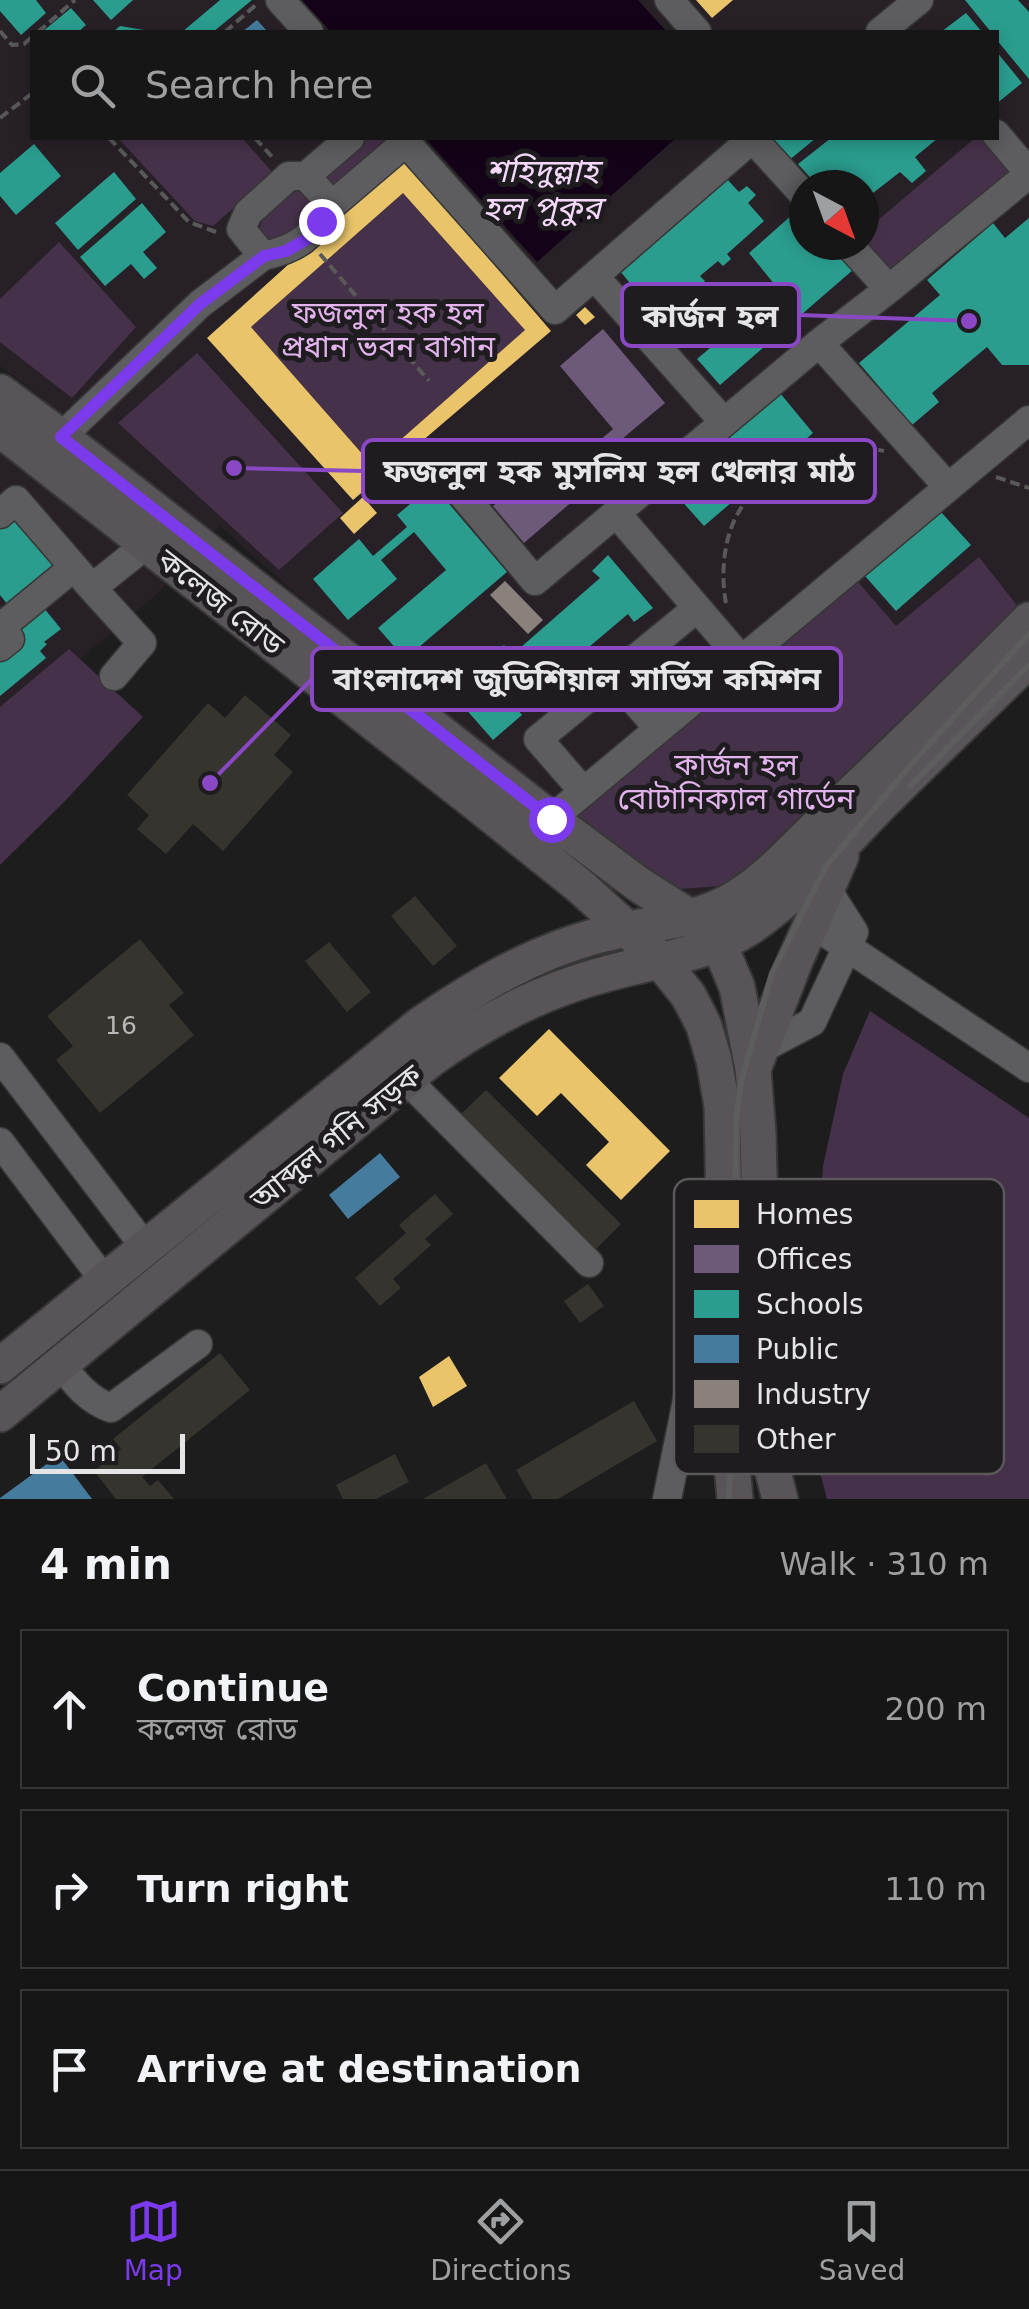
<!DOCTYPE html>
<html lang="en">
<head>
<meta charset="utf-8">
<style>
	body { margin:0; font-family:"DejaVu Sans","Noto Sans Bengali",sans-serif; background:#1f1f1f; color:#f1f3f6 }
	.compass { position:absolute; left:789px; top:170px; width:90px; height:90px; border-radius:50%; background:#161616; box-shadow:0 5px 15px #0003; rotate:139deg }
	.scale { position:absolute; left:30px; bottom:25px; width:155px; box-sizing:border-box; padding-left:10px; border:5px solid #e5e4e6; border-top:0; font-size:28px; line-height:35px; white-space:nowrap; color:#e5e4e6; -webkit-text-stroke:8px #1e1c1e; paint-order:stroke }
	.stop { position:absolute; width:30px; height:30px; margin:-22px; border:8px solid #7c3aed; border-radius:50%; background:#fff }
	.stop.end { background:#7c3aed; border-color:#fff; box-shadow:0 2px 10px #0008 }
	.list { margin:0; padding:0; list-style:none }
	h2 { display:flex; justify-content:space-between; align-items:center; height:130px; margin:0; padding:0 40px; font-size:42px }
	h2 small { font-size:32px; font-weight:400; color:#9e9fa1 }
	.list li { display:grid; grid-template-columns:65px 1fr auto; gap:30px; align-items:center; box-sizing:border-box; height:160px; margin:0 20px 20px; padding:0 20px; border:2px solid #353535; border-radius:0px }
	.list b { display:block; font-size:38px; white-space:nowrap }
	.list p { margin:0; font-size:32px; white-space:nowrap; color:#9e9fa1 }
	.list em { font-size:32px; font-style:normal; color:#9e9fa1 }
	.icon { flex:none; width:55px; height:55px; fill:none; stroke:currentColor; stroke-width:2; stroke-linecap:round; stroke-linejoin:round }
	.map { position:relative; flex:none; width:1029px; height:1499px; overflow:hidden }
	.search { position:absolute; background:#161616; box-shadow:0 5px 15px #0003; left:30px; right:30px; top:30px; height:110px; display:flex; align-items:center; gap:25px; box-sizing:border-box; padding:0 35px; border-radius:0px; color:#9e9fa1; font-size:38px }
	.sheet { height:670px; background:#161616 }
	nav { display:flex; justify-content:space-around; align-items:center; box-sizing:border-box; height:140px; border-top:2px solid #353535; background:#161616; font-size:28px; color:#9e9fa1 }
	nav a { display:grid; justify-items:center; gap:5px }
	nav .on { color:#7c3aed }
	.map>svg:first-child { display:block }
</style>
</head>
<body>
<div class="map">
<svg width="1029" height="1499" viewBox="0 0 1029 1499">
	<rect width="100%" height="100%" fill="#1d1d1d"/>
	<!-- built -->
	<path fill="#272127" fill-rule="evenodd" d="M 0,0 L 1029,0 L 1029,602 L 893,738 L 720,897 L 684,902 L 371,661 L 220,526 L 157,594 L 0,726 L 0,434 L 44,399 L 0,366 ZM 32,32 L 996,32 L 996,138 L 32,138 ZM 804,185 L 864,185 L 864,245 L 804,245 Z"/>
	<!-- green -->
	<path fill="#46314a" d="M 118,138 L 242,138 L 273,173 L 213,226 L 195,221 Z
		M 357,138 L 392,138 L 329,193 L 320,170 Z
		M 975,138 L 985,138 L 1011,170 L 892,272 L 864,239 L 864,232 Z
		M 299,190 L 304,191 L 318,209 L 276,248 L 259,232 C 261,213 282,197 299,190 Z
		M 403,193 L 525,330 L 372,465 L 251,327 Z
		M 59,242 L 136,327 L 72,398 L 0,342 L 0,299 Z
		M 197,353 L 343,513 L 279,570 L 118,423 Z
		M 979,557 L 1023,613 L 733,885 L 667,890 L 572,822 L 852,575 L 896,626 Z
		M 69,649 L 143,717 L 66,800 L 0,865 L 0,707 Z
		M 870,1011 L 1029,1118 L 1029,1499 L 827,1499 L 816,1457 L 802,1347 L 818,1251 L 823,1166 L 843,1074 Z"/>
	<!-- water -->
	<path fill="#140318" d="M 302,0 L 638,0 L 667,32 L 331,32 Z
		M 425,138 L 676,138 L 537,262 Z"/>
	<!-- homes -->
	<path fill="#e9c46a" fill-rule="evenodd" d="M 696,0 L 733,0 L 712,18 Z
		M 404,160 L 551,331 L 353,500 L 207,338 ZM 403,193 L 525,330 L 372,465 L 251,327 Z
		M 585,307 L 595,317 L 585,325 L 576,315 Z
		M 363,497 L 377,513 L 354,534 L 340,518 Z
		M 549,1029 L 670,1151 L 621,1200 L 586,1165 L 609,1142 L 561,1093 L 537,1116 L 499,1078 Z
		M 449,1356 L 467,1386 L 433,1407 L 419,1377 Z"/>
	<!-- offices -->
	<path fill="#6d597a" d="M 603,329 L 665,403 L 622,439 L 632,450 L 524,543 L 493,506 L 535,470 L 548,485 L 613,429 L 560,366 Z"/>
	<!-- schools -->
	<path fill="#2a9d8f" d="M 0,0 L 36,0 L 46,13 L 21,35 L 0,11 Z
		M 93,0 L 133,0 L 111,20 Z
		M 220,0 L 252,0 L 213,32 L 182,32 Z
		M 965,0 L 1018,0 L 1029,12 L 1029,79 L 996,39 L 996,32 L 991,32 Z
		M 71,8 L 86,25 L 78,32 L 42,32 Z
		M 966,13 L 982,32 L 941,32 Z
		M 120,26 L 144,30 L 143,32 L 113,32 Z
		M 996,51 L 1022,83 L 996,104 Z
		M 763,138 L 816,138 L 782,166 Z
		M 831,138 L 938,138 L 915,157 L 926,171 L 912,183 L 900,172 L 864,200 L 864,185 L 817,185 L 798,164 Z
		M 34,144 L 61,176 L 16,215 L 0,196 L 0,173 Z
		M 114,172 L 136,199 L 78,250 L 55,223 Z
		M 724,176 L 739,192 L 747,186 L 756,195 L 748,203 L 764,221 L 727,254 L 731,259 L 723,266 L 718,261 L 700,276 L 705,281 L 699,287 L 694,282 L 655,314 L 639,294 L 633,301 L 627,294 L 633,287 L 616,266 Z
		M 142,203 L 166,232 L 143,252 L 157,268 L 144,279 L 131,264 L 105,286 L 80,257 Z
		M 802,206 L 804,209 L 804,245 L 834,245 L 854,269 L 720,385 L 697,359 L 779,290 L 749,253 Z
		M 1029,218 L 1029,365 L 1002,365 L 987,347 L 932,393 L 939,402 L 912,425 L 859,363 L 940,295 L 927,280 L 993,223 L 1005,238 Z
		M 775,387 L 813,433 L 784,458 L 778,451 L 726,495 L 732,502 L 704,526 L 663,480 Z
		M 433,485 L 507,572 L 405,659 L 378,628 L 446,570 L 414,532 L 381,560 L 397,579 L 348,620 L 313,579 L 359,539 L 373,556 L 407,527 L 397,515 Z
		M 30,501 L 77,558 L 12,610 L 0,595 L 0,525 Z
		M 940,511 L 971,545 L 896,611 L 865,576 Z
		M 608,555 L 653,608 L 634,622 L 628,614 L 544,685 L 551,694 L 531,710 L 487,662 L 504,645 L 512,655 L 600,578 L 592,571 Z
		M 39,602 L 61,629 L 44,642 L 47,644 L 40,651 L 46,658 L 0,696 L 0,661 L 18,645 L 6,629 Z
		M 471,654 L 522,715 L 493,740 L 441,681 Z"/>
	<!-- public -->
	<path fill="#457b9d" d="M 257,20 L 268,32 L 242,32 Z
		M 380,1153 L 400,1177 L 348,1219 L 329,1195 Z
		M 59,1455 L 92,1499 L 0,1499 L 0,1498 Z"/>
	<!-- industry -->
	<path fill="#8a817c" d="M 505,581 L 543,620 L 528,634 L 490,595 Z"/>
	<!-- building -->
	<path fill="#36342e" d="M 245,695 L 291,735 L 274,755 L 293,772 L 223,851 L 193,824 L 166,854 L 137,829 L 149,815 L 127,795 L 208,703 L 225,718 Z
		M 415,896 L 457,946 L 433,966 L 391,916 Z
		M 140,939 L 184,993 L 169,1005 L 194,1035 L 100,1113 L 56,1060 L 73,1046 L 47,1016 Z
		M 329,942 L 371,992 L 347,1012 L 305,961 Z
		M 486,1090 L 621,1224 L 592,1253 L 456,1119 Z
		M 435,1194 L 453,1214 L 425,1239 L 431,1245 L 393,1279 L 401,1288 L 380,1306 L 355,1278 L 406,1233 L 399,1225 Z
		M 588,1284 L 604,1306 L 580,1323 L 564,1301 Z
		M 220,1353 L 250,1390 L 142,1477 L 150,1486 L 158,1480 L 174,1499 L 116,1499 L 94,1471 L 121,1449 L 113,1439 Z
		M 634,1401 L 657,1441 L 558,1499 L 533,1499 L 516,1470 Z
		M 395,1454 L 409,1482 L 376,1499 L 343,1499 L 336,1485 Z
		M 486,1463 L 507,1499 L 423,1499 Z"/>
	<g fill="none" stroke-linecap="round" stroke-linejoin="round">
		<!-- minor casing -->
		<g stroke="#373737" stroke-width="31">
			<path id="minor" d="M 280,0 L 309,32
				M 669,0 L 697,32
				M 880,32 L 919,0
				M 996,134 L 1029,173
				M 402,138 L 555,310 L 753,138
				M 752,138 L 804,195
				M 306,176 L 350,138
				M 332,205 L 406,142
				M 849,245 L 889,289
				M 595,277 L 724,422
				M 819,343 L 948,487
				M 61,437 L 200,304 L 263,256 L 241,229 L 248,213 L 289,176 L 306,176 L 332,205 C 311,236 301,248 263,256
				M 451,481 L 535,581 L 819,343 L 889,289 L 1029,174
				M 616,513 L 742,660
				M 0,514 L 16,500 L 92,588
				M 0,647 L 10,639 L 1,627 L 74,567
				M 114,676 L 142,643 L 92,588 L 147,544
				M 614,677 L 659,729
				M 584,792 L 538,739 L 697,608
				M 551,819 L 1029,420
				M 811,923 L 1029,1068
				M 761,1049 L 812,1022 L 854,932 L 826,888
				M 0,1057 L 145,1247
				M 407,1080 L 589,1263
				M 0,1142 L 104,1280
				M 60,1363 C 74,1382 88,1400 111,1408 L 198,1344
				M 667,1499 L 691,1381 L 727,1364"/>
		</g>
		<!-- major casing -->
		<g stroke="#373737" stroke-width="39">
			<path id="major" d="M 0,392 L 61,437 L 551,819 L 638,884 L 688,916 L 719,944 L 737,987 L 753,1069 L 758,1133 L 765,1410 L 772,1468 L 780,1499
				M 0,429 L 480,806 L 581,887 L 627,929 L 659,959 L 688,995 L 696,1010 L 704,1026 L 714,1060 L 722,1106 L 728,1417 L 735,1499
				M 753,1069 L 795,961 L 841,856
				M 0,1366 L 420,1025 C 475,987 531,954 596,936 C 637,925 694,922 729,902 C 766,882 796,846 827,817 C 895,752 963,687 1029,620
				M 0,1414 L 431,1059 C 484,1021 539,992 602,975 C 646,962 709,954 747,929 C 796,897 840,846 881,804 C 930,755 980,708 1029,659"/>
		</g>
		<!-- path -->
		<path stroke="#5a595a" stroke-width="4" stroke-dasharray="10 5" stroke-linecap="butt" d="M 0,31 L 12,45 L 24,44 L 32,37
			M 38,32 L 75,0
			M 225,32 L 258,3
			M 0,118 L 30,95 L 32,98
			M 109,138 L 189,222 L 216,232
			M 255,138 L 275,160
			M 320,254 L 429,381
			M 996,477 L 1029,488
			M 726,603 C 720,572 724,530 744,504 C 775,462 833,440 884,451"/>
		<!-- minor -->
		<use href="#minor" stroke="#5d5c5e" stroke-width="28"/>
		<!-- major -->
		<use href="#major" stroke="#585458" stroke-width="35"/>
		<!-- rail -->
		<path stroke="#5d5d5d" stroke-width="6" d="M 910,786 L 1029,665
			M 729,1499 L 734,1353 L 736,1122 L 741,1082 L 772,973 L 827,865 L 914,761 L 1029,634"/>
	</g>
	<g fill="none" stroke-linecap="round" stroke-linejoin="round">
		<!-- route -->
		<path stroke="#7c3aed" stroke-width="12" d="M 321,221 L 307,239 L 286,251 L 264,256 L 200,304 L 61,437 L 551,819"/>
	</g>
	<g text-anchor="middle" dominant-baseline="central" stroke-width="10" stroke-linejoin="round" paint-order="stroke">
		<!-- number labels -->
		<g font-size="25" fill="#b9b8b8">
			<text x="121" y="1025">16</text>
		</g>
		<!-- park labels -->
		<g font-size="30" fill="#e2b3ed" stroke="#1e1c1e">
			<text x="388" y="312">ফজলুল হক হল<tspan x="388" dy="34">প্রধান ভবন বাগান</tspan></text>
			<text x="736" y="764">কার্জন হল<tspan x="736" dy="34">বোটানিক্যাল গার্ডেন</tspan></text>
		</g>
		<!-- street labels -->
		<g font-size="30" fill="#e5e4e6" stroke="#1e1c1e">
			<text transform="translate(221 602) rotate(38)">কলেজ রোড</text>
			<text transform="translate(336 1137) rotate(-39)">আব্দুল গনি সড়ক</text>
		</g>
		<!-- water labels -->
		<g font-size="32" font-style="italic" fill="#f5d8fc" stroke="#1e1c1e">
			<text x="542" y="171">শহিদুল্লাহ<tspan x="542" dy="37">হল পুকুর</tspan></text>
		</g>
	</g>
	<!-- legend -->
	<rect x="674" y="1179" width="330" height="295" rx="15" fill="#1e1c1e" stroke="#5a585a" stroke-width="2.5"/>
	<rect x="694" y="1200" width="45" height="28" fill="#e9c46a"/>
	<rect x="694" y="1245" width="45" height="28" fill="#6d597a"/>
	<rect x="694" y="1290" width="45" height="28" fill="#2a9d8f"/>
	<rect x="694" y="1335" width="45" height="28" fill="#457b9d"/>
	<rect x="694" y="1380" width="45" height="28" fill="#8a817c"/>
	<rect x="694" y="1425" width="45" height="28" fill="#36342e"/>
	<g font-size="28" fill="#e5e4e6">
		<text x="756" y="1224">Homes</text>
		<text x="756" y="1269">Offices</text>
		<text x="756" y="1314">Schools</text>
		<text x="756" y="1359">Public</text>
		<text x="756" y="1404">Industry</text>
		<text x="756" y="1449">Other</text>
	</g>
	<!-- callouts -->
	<path fill="none" stroke="#8b48c5" stroke-width="4" d="M969 321L799 315M234 468L363 471M210 783L312 679"/>
	<g fill="#8b48c5" stroke="#1e1c1e" stroke-width="4">
		<circle cx="969" cy="321" r="10"/>
		<circle cx="234" cy="468" r="10"/>
		<circle cx="210" cy="783" r="10"/>
	</g>
	<g fill="#1e1c1e" stroke="#8b48c5" stroke-width="4">
		<rect x="622" y="284" width="177" height="62" rx="10"/>
		<rect x="363" y="440" width="512" height="62" rx="10"/>
		<rect x="312" y="648" width="529" height="62" rx="10"/>
	</g>
	<g font-size="32" text-anchor="middle" font-weight="bold" fill="#e5e4e6">
		<text x="710" y="327">কার্জন হল</text>
		<text x="619" y="482">ফজলুল হক মুসলিম হল খেলার মাঠ</text>
		<text x="577" y="690">বাংলাদেশ জুডিশিয়াল সার্ভিস কমিশন</text>
	</g>
</svg>
<svg class="compass" viewBox="-18 -18 36 36"><path d="M0-13l5 13h-10z" fill="#e53935"/><path d="M0 13l5-13h-10z" fill="#9e9fa1"/></svg>
<div class="scale">50 m</div>
<div class="stop" style="left:551px;top:819px"></div>
<div class="stop end" style="left:321px;top:221px"></div>
<div class="search"><svg class="icon" aria-label="search" viewBox="0 0 24 24"><circle cx="10" cy="10" r="6"/><path d="M15 15l6 6"/></svg>Search here</div>
</div>
<section class="sheet">
<h2>4 min<small>Walk · 310 m</small></h2>
<ul class="list">
<li><svg class="icon" aria-label="ahead" viewBox="0 0 24 24"><path d="M12 20V5M6 11l6-6 6 6"/></svg><div><b>Continue</b><p>কলেজ রোড</p></div><em>200 m</em></li>
<li><svg class="icon" aria-label="right" viewBox="0 0 24 24"><path d="M7 20v-9h11M14 6l5 5-5 5"/></svg><div><b>Turn right</b></div><em>110 m</em></li>
<li><svg class="icon" aria-label="arrive" viewBox="0 0 24 24"><path d="M6 21V4h12l-3 4 3 4H6"/></svg><div><b>Arrive at destination</b></div></li>
</ul>
</section>
<nav>
<a class="on"><svg class="icon" aria-label="map" viewBox="0 0 24 24"><path d="M3 6l6-2 6 2 6-2v14l-6 2-6-2-6 2zM9 4v14M15 6v14"/></svg>Map</a>
<a><svg class="icon" aria-label="directions" viewBox="0 0 24 24"><path d="M12 3l9 9-9 9-9-9zM9 14v-3h6M13 9l2 2-2 2"/></svg>Directions</a>
<a><svg class="icon" aria-label="saved" viewBox="0 0 24 24"><path d="M7 4h10v16l-5-4-5 4z"/></svg>Saved</a>
</nav>
</body>
</html>
